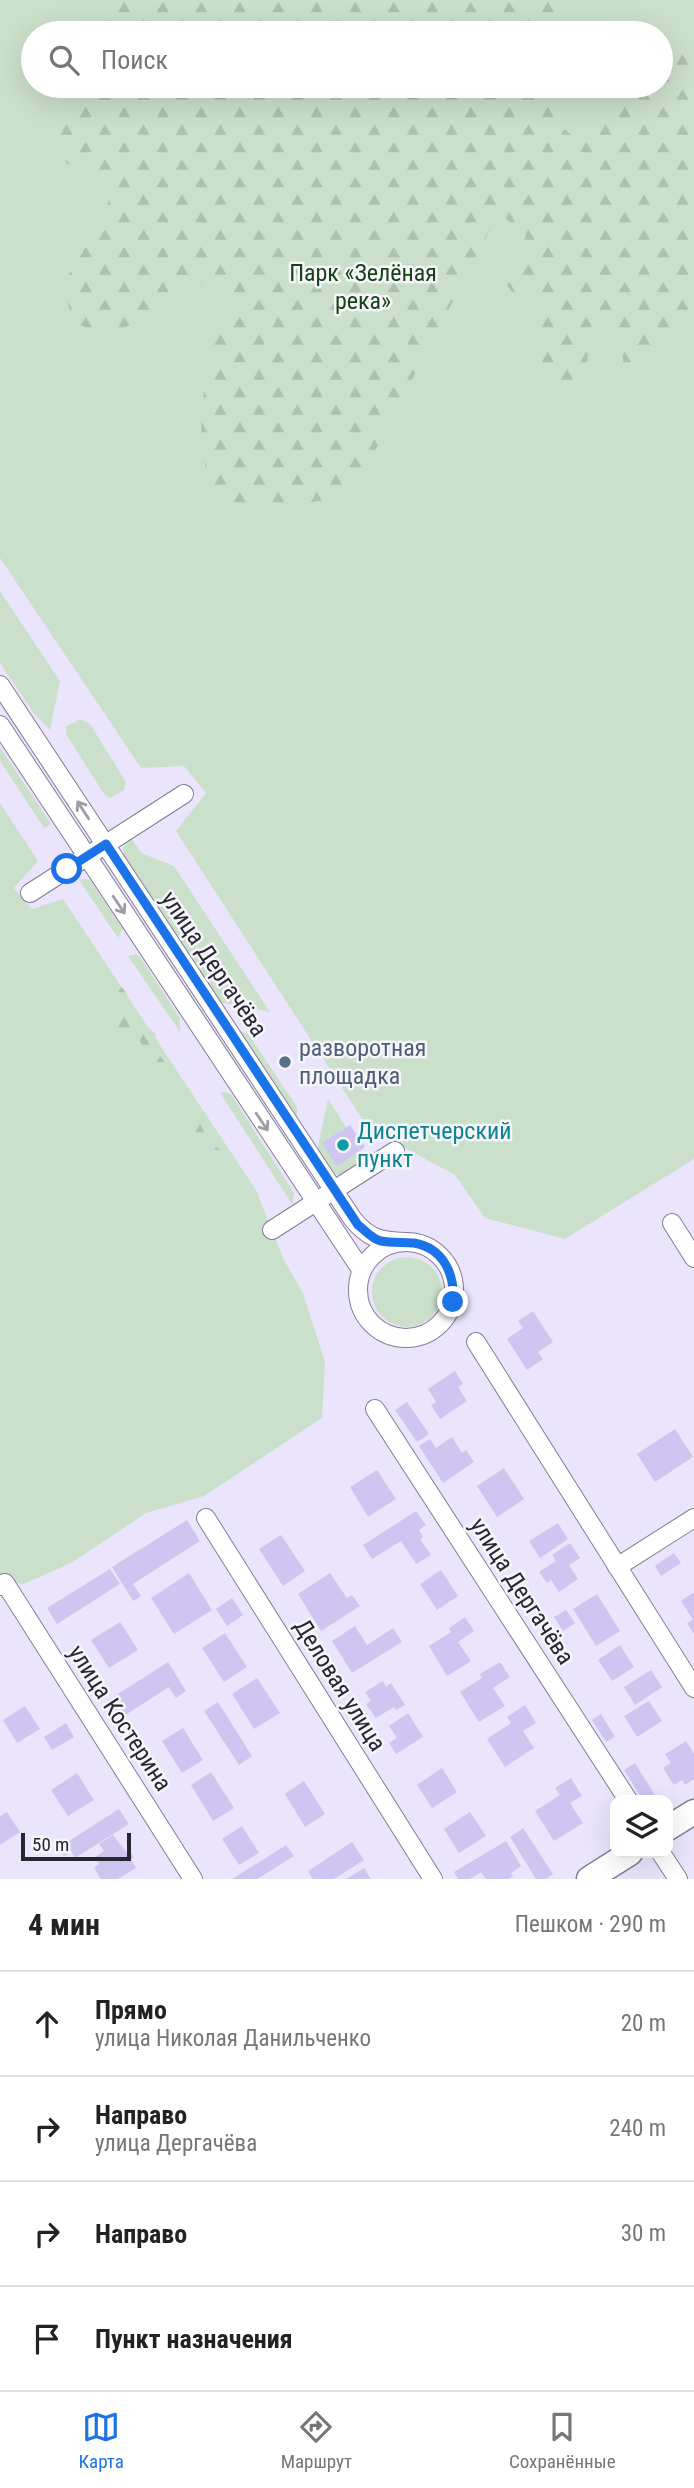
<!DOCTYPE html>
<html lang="ru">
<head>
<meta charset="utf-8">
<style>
	body { margin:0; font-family:"Roboto Condensed",sans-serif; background:#f2f2f2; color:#222 }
	.controls { position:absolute; right:21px; bottom:21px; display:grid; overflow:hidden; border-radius:14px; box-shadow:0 7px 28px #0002 }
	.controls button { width:63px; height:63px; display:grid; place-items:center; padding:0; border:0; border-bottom:2px solid #e0e0e0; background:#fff; color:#222; font:35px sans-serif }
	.scale { position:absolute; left:21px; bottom:18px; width:110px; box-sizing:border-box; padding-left:7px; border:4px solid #282631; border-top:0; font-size:19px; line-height:24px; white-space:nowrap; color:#282631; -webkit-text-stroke:5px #f6f5fb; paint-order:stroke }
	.stop { position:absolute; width:21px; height:21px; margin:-16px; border:5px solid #1a73e8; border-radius:50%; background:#fff }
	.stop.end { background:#1a73e8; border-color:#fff; box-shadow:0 2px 7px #0008 }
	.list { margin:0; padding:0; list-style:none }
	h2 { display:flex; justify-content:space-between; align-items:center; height:91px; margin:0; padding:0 28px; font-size:30px }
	h2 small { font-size:23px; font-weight:400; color:#767676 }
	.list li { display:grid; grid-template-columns:46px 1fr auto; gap:21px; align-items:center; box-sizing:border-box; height:105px; padding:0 28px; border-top:2px solid #e0e0e0 }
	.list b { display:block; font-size:26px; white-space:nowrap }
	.list p { margin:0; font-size:23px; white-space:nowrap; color:#767676 }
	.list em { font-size:23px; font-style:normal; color:#767676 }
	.icon { flex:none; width:38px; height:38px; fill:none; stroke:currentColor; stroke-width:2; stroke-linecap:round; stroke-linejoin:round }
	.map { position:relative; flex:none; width:694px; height:1879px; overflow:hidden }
	.search { position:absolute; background:#fff; box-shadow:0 7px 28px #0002; left:21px; right:21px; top:21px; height:77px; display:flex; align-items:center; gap:18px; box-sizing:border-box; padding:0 24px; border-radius:38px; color:#767676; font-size:26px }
	.sheet { height:511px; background:#fff }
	nav { display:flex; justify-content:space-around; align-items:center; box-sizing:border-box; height:98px; border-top:2px solid #e0e0e0; background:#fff; font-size:19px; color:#767676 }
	nav a { display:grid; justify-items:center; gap:4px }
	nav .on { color:#1a73e8 }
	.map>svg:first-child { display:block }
</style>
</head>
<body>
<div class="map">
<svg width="694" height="1879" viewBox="0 0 694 1879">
	<defs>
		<pattern id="forest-firs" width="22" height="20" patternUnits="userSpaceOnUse" patternTransform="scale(1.75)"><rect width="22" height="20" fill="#cbe0ca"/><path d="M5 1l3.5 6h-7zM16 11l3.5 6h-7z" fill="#aec0ae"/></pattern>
	</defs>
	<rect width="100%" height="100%" fill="#eae5fd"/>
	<!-- green -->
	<path fill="#cbe0ca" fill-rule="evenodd" d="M 0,0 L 694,0 L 694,1159 L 565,1239 L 485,1218 L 455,1175 L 368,1128 L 176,831 L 206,793 L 184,766 L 141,768 L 0,558 ZM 33,33 L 661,33 L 661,86 L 33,86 Z
		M 0,591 L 60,681 L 50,730 L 33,712 L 0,663 Z
		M 80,719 L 90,724 L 126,782 L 124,790 L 110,798 L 104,794 L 66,734 L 66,727 Z
		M 0,747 L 51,824 L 44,828 L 0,761 Z
		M 0,803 L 38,861 L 14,888 L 32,909 L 63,899 L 256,1190 L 284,1260 L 303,1293 L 325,1362 L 322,1418 L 204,1496 L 146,1513 L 71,1563 L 24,1584 L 0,1581 Z
		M 132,839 L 141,853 L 174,866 L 270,1012 L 219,1002 L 125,861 L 123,847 Z
		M 85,879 L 90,880 L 123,929 L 118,938 L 79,880 Z
		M 136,954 L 141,958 L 180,1018 L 180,1032 L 128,956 Z
		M 237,1029 L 249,1035 L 297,1107 L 297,1122 Z
		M 225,1092 L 231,1094 L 294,1193 L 292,1204 L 220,1093 Z
		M 328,1099 L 367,1160 L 344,1176 L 331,1173 L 317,1151 Z
		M372 1292a35 35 0 1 1 70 0a35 35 0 1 1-70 0Z"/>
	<!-- forest -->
	<path fill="url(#forest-firs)" d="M 100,0 L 559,0 L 557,33 L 108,33 Z
		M 681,30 L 694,35 L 694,298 L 660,355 L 637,369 L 624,364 L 612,314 L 592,324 L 585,378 L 572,390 L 551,390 L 535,374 L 538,333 L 535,301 L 511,291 L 500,273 L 516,261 L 526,235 L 505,218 L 492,226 L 362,476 L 346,491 L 324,500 L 266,510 L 234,502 L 210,481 L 202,455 L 201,417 L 208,353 L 228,314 L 226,291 L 210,279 L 180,293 L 138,323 L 100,334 L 72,321 L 64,287 L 81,245 L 107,207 L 111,181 L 96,169 L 67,164 L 55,145 L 67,113 L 93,86 L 555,86 L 554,119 C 561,125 569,135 577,137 C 600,143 616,98 627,86 L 661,86 L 661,52 Z
		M 114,979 L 125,991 L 130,1000 L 125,1015 C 133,1026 148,1023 156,1035 L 153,1046 L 164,1061 L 163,1065 L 159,1067 L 149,1061 L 137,1034 L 119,1028 L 115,1023 L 117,1005 L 108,998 L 105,991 L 108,983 Z
		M 192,1121 L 199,1121 L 208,1141 L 222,1151 L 231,1161 L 230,1169 L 225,1175 L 221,1173 L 220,1160 L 201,1149 L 189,1127 Z"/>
	<!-- building -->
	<path fill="#cfc5f1" d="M 350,1125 L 365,1147 L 337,1166 L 322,1143 Z
		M 533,1311 L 553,1342 L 538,1352 L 543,1359 L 527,1370 L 507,1339 L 523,1328 L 518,1321 Z
		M 455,1371 L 463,1384 L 458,1387 L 467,1401 L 440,1419 L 431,1405 L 436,1402 L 428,1389 Z
		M 407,1402 L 429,1434 L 417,1442 L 395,1410 Z
		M 675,1429 L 693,1457 L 655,1482 L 637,1454 Z
		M 452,1437 L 462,1453 L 466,1450 L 474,1462 L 443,1483 L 419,1446 L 430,1439 L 436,1448 Z
		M 504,1468 L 524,1499 L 497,1517 L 477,1486 Z
		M 377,1470 L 396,1499 L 368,1517 L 350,1487 Z
		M 416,1511 L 426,1525 L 419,1530 L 423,1537 L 420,1539 L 431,1555 L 416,1564 L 401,1541 L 372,1559 L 363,1545 Z
		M 187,1520 L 200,1541 L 133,1584 L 141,1596 L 133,1601 L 112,1567 Z
		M 558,1523 L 568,1539 L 540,1558 L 529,1541 Z
		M 281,1535 L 305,1571 L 283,1586 L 259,1549 Z
		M 570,1543 L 580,1558 L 569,1565 L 578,1579 L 559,1592 L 551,1580 L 547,1583 L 539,1572 L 556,1561 L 552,1555 Z
		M 674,1553 L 681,1563 L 661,1576 L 655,1566 Z
		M 110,1569 L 120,1584 L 57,1624 L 47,1608 Z
		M 441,1570 L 458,1596 L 437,1610 L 420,1584 Z
		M 189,1573 L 212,1610 L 174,1634 L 151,1598 Z
		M 330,1573 L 347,1598 L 352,1595 L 360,1606 L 321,1631 L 298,1594 Z
		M 694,1592 L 694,1634 L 687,1623 L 693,1620 L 681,1601 Z
		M 597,1594 L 620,1631 L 596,1646 L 573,1609 Z
		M 232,1598 L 243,1615 L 227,1626 L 216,1609 Z
		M 566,1610 L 575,1623 L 563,1631 L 554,1617 Z
		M 465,1617 L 474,1631 L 458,1642 L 471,1661 L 447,1676 L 429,1646 L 451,1632 L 449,1628 Z
		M 120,1622 L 138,1650 L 109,1668 L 91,1640 Z
		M 355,1626 L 367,1645 L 393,1628 L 402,1642 L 352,1673 L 332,1641 Z
		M 225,1633 L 247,1667 L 224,1682 L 202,1648 Z
		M 620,1645 L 634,1667 L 612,1681 L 598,1660 Z
		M 168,1662 L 186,1691 L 176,1698 L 169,1687 L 119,1719 L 107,1701 Z
		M 500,1662 L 510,1677 L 493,1688 L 505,1706 L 479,1722 L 460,1692 L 482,1678 L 480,1674 Z
		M 651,1670 L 662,1687 L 635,1705 L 624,1687 Z
		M 257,1678 L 280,1713 L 254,1729 L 232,1694 Z
		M 383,1681 L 386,1687 L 391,1683 L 405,1705 L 396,1710 L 394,1707 L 376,1718 L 366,1704 L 371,1701 L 365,1692 Z
		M 649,1701 L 662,1721 L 637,1737 L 624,1716 Z
		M 218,1702 L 252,1756 L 239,1765 L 204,1711 Z
		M 525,1705 L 536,1723 L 523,1731 L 534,1748 L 505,1767 L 487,1739 L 511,1723 L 507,1717 Z
		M 25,1706 L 40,1729 L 17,1743 L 3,1720 Z
		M 408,1713 L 423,1737 L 396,1754 L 389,1743 L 397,1738 L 389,1726 Z
		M 601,1714 L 615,1737 L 606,1742 L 592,1720 Z
		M 66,1723 L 74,1737 L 52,1750 L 44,1737 Z
		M 183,1728 L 203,1760 L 182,1773 L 162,1741 Z
		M 686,1741 L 694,1754 L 694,1779 L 685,1785 L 682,1780 L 674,1785 L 663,1768 L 671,1763 L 665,1754 Z
		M 635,1763 L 658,1800 L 643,1800 L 624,1770 Z
		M 442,1768 L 457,1792 L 432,1808 L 417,1785 Z
		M 211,1772 L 234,1808 L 213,1821 L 191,1785 Z
		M 77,1773 L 94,1800 L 68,1816 L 51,1790 Z
		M 571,1778 L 582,1796 L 570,1803 L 583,1823 L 554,1841 L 535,1811 L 560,1795 L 555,1788 Z
		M 304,1781 L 325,1814 L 305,1827 L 285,1794 Z
		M 119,1809 L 129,1824 L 75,1858 L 71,1851 L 64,1856 L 58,1848 Z
		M 7,1812 L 20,1832 L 0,1845 L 0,1816 Z
		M 470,1812 L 486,1836 L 459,1853 L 444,1829 Z
		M 242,1826 L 259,1853 L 239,1865 L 222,1839 Z
		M 523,1828 L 553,1874 L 546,1879 L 536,1879 L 510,1837 Z
		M 113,1835 L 127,1853 L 130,1851 L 134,1858 L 131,1859 L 136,1868 L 118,1879 L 101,1879 L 94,1868 L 99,1864 L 95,1857 L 104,1851 L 99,1844 Z
		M 506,1841 L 521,1866 L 511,1873 L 513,1876 L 508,1879 L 486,1879 L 481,1872 L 470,1879 L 458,1879 L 454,1872 Z
		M 352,1842 L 364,1860 L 334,1879 L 313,1879 L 308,1871 Z
		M 286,1845 L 294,1856 L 257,1879 L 232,1879 Z
		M 364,1868 L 371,1879 L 346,1879 Z"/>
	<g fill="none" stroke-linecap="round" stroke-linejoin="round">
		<!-- street casing -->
		<g stroke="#837d98" stroke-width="20">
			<path id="street" d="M 0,685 L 352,1218 C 368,1239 381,1241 405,1242
				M 0,725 L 362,1271
				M 30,893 L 184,794
				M 672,1223 L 694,1258
				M 272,1230 L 395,1151
				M358 1290a48 48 0 1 1 96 0a48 48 0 1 1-96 0Z
				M 476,1342 L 694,1688
				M 375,1409 L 628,1800
				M 206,1518 L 433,1879
				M 617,1567 L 694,1518
				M 0,1586 L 5,1583 L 193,1879
				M 661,1853 L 678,1879"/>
		</g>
		<!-- secondary casing -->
		<g stroke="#837d98" stroke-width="27">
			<path id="secondary" d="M 668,1828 L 694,1812
				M 589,1879 L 630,1853"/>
		</g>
		<!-- street -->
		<use href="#street" stroke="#fff" stroke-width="18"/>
		<!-- secondary -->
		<use href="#secondary" stroke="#fff" stroke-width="24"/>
	</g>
	<!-- one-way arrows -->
	<defs><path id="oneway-shaft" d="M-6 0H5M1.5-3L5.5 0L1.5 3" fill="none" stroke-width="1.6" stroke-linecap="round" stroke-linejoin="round" transform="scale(1.75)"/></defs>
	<g stroke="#9e9da2">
		<use href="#oneway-shaft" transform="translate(83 810) rotate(-123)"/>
		<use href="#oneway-shaft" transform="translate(119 905) rotate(56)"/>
		<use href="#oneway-shaft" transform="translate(262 1122) rotate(56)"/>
	</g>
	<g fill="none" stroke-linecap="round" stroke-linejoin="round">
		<!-- route -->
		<path stroke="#1a73e8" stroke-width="9" d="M 67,869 L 106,844 L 358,1225 C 365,1230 372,1239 381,1241 C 391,1243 403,1242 414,1243 C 444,1248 455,1275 453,1302"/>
	</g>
	<!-- markers -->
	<circle fill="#5c6f8a" stroke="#f6f5fb" stroke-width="2.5" cx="285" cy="1062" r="7"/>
	<circle fill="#0f9aa8" stroke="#f6f5fb" stroke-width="2.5" cx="343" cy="1145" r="7"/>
	<g text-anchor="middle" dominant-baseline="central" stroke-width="5" stroke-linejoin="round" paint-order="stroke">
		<!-- park labels -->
		<g font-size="24" fill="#154517" stroke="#f6f5fb">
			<text x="363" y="273">Парк «Зелёная<tspan x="363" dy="28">река»</tspan></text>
		</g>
		<!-- street labels -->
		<g font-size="24" fill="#282631" stroke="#f6f5fb">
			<text transform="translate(214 964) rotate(56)">улица Дергачёва</text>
			<text transform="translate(522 1591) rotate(57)">улица Дергачёва</text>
			<text transform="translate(340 1685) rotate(58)">Деловая улица</text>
			<text transform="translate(120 1718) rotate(57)">улица Костерина</text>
		</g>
		<!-- service labels -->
		<g font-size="24" fill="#4e5e75" stroke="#f6f5fb" text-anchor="start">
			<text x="299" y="1048">разворотная<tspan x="299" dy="28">площадка</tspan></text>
		</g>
		<!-- culture labels -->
		<g font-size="24" fill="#0d838f" stroke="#f6f5fb" text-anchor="start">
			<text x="357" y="1131">Диспетчерский<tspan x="357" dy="28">пункт</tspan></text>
		</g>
	</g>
</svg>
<div class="controls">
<button><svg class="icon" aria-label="layers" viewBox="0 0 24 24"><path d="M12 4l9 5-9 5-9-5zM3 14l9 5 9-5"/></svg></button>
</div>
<div class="scale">50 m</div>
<div class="stop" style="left:67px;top:869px"></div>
<div class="stop end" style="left:453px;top:1302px"></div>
<div class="search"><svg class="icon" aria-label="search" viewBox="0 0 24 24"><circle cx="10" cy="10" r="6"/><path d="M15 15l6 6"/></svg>Поиск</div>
</div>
<section class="sheet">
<h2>4 мин<small>Пешком · 290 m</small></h2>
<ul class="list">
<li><svg class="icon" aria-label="ahead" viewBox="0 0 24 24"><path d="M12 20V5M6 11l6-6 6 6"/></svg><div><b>Прямо</b><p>улица Николая Данильченко</p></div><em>20 m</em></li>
<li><svg class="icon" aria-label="right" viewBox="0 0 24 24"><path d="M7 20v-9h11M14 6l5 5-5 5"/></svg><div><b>Направо</b><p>улица Дергачёва</p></div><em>240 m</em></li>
<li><svg class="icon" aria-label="right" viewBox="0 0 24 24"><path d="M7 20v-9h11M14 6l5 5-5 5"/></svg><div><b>Направо</b></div><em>30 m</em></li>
<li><svg class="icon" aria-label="arrive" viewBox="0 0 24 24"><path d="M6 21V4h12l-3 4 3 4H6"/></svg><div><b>Пункт назначения</b></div></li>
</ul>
</section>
<nav>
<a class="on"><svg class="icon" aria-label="map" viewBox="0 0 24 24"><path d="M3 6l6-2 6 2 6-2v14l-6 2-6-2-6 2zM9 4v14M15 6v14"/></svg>Карта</a>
<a><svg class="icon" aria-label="directions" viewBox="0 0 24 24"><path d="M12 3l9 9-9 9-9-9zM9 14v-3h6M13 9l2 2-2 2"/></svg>Маршрут</a>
<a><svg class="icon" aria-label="saved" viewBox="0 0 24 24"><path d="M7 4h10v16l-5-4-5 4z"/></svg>Сохранённые</a>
</nav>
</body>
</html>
